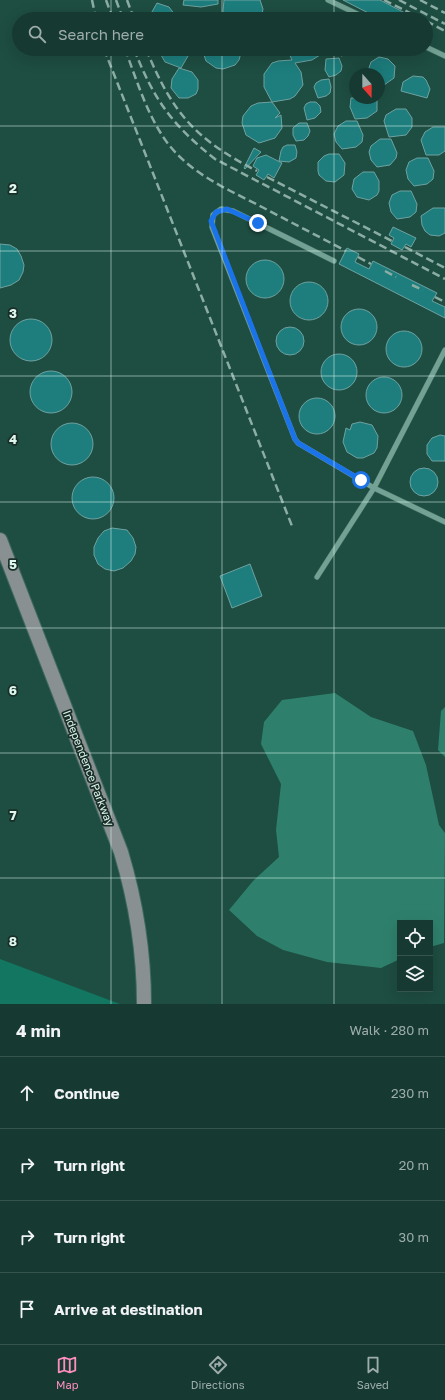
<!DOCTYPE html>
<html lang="en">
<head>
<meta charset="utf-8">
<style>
	body { margin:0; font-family:"Golos Text",sans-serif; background:#1f4139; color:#f1f3f6 }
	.controls { position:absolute; right:12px; bottom:12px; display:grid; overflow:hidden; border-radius:0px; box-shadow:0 4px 16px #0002 }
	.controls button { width:36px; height:36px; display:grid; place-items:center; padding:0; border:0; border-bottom:1px solid #35544d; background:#163a31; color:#f1f3f6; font:20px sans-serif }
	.compass { position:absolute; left:349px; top:68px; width:36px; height:36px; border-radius:50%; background:#163a31; box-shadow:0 4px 16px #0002; rotate:159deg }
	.stop { position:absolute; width:12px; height:12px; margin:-9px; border:3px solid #1a73e8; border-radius:50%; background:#fff }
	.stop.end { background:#1a73e8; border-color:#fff; box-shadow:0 1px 4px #0008 }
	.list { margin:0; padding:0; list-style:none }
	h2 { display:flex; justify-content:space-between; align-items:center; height:52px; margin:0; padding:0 16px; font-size:17px }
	h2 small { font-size:13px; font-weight:400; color:#9eadab }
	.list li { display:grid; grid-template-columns:26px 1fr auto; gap:12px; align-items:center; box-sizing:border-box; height:72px; padding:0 16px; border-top:1px solid #35544d }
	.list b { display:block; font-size:15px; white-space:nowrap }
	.list em { font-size:13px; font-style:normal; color:#9eadab }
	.icon { flex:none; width:22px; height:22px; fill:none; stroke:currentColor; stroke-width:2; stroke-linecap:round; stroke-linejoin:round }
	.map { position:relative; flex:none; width:445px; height:1004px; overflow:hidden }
	.search { position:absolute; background:#163a31; box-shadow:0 4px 16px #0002; left:12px; right:12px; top:12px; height:44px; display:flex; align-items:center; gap:10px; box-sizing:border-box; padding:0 14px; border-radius:22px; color:#9eadab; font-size:15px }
	.sheet { height:340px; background:#163a31 }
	nav { display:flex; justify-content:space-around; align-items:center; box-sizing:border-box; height:56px; border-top:1px solid #35544d; background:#163a31; font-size:11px; color:#9eadab }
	nav a { display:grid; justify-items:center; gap:2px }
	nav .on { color:#fe8ebe }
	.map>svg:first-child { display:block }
</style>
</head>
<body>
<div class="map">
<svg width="445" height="1004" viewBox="0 0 445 1004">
	<rect width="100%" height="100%" fill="#1e4d41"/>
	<!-- green -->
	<path fill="#137661" d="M 0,959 L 120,1004 L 0,1004 Z"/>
	<!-- forest -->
	<path fill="#2e806c" d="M 335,693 L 371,717 L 413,731 L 426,765 L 439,825 L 445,833 L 444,943 L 430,947 L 430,923 L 400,923 L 400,959 L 381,968 L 327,962 L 283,950 L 257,936 L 229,910 L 253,881 L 279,857 L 276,830 L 281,784 L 261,744 L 264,722 L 282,700 Z
		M 445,707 L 445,757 L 438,750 L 441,711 Z"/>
	<!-- building -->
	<path fill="#1d7e7d" stroke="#6ea2a1" d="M 184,0 L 218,0 L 218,4 L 201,7 L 183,5 Z
		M 224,0 L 260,0 L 263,9 L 261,19 L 224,19 L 223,11 Z
		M 343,0 L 380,0 L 405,13 L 401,19 L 380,19 Z
		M 157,3 L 169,7 L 178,19 L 148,19 Z
		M 160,49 L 189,49 L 188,56 L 181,68 L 165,62 L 161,55 Z
		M 202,49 L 242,49 L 239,60 L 235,65 L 223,69 L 216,68 L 206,61 Z
		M 287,49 L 323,49 L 320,55 L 312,60 L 295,63 L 301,72 L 303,85 L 295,96 L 290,99 L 272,102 L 280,113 L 275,118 L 281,115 L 282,128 L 275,138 L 259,143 L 246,135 L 242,123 L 243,116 L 251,106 L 258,103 L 272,102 L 264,87 L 264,74 L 272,63 L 278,61 L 292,60 Z
		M 337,49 L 360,49 L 361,51 L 341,56 Z
		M 379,57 L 388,59 L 395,66 L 394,78 L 384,85 L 379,85 L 379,74 L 367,74 L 371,62 Z
		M 339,58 L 342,66 L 341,71 L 336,75 L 329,77 L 325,70 L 326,59 Z
		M 179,68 L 192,72 L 198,80 L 198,89 L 196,94 L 188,98 L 179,98 L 171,88 L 172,79 Z
		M 413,76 L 423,77 L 426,80 L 430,89 L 427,98 L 401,91 L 403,82 Z
		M 329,79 L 331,87 L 330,93 L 326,96 L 318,98 L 314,87 L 316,83 L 321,80 Z
		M 351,98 L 377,98 L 377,111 L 367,118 L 355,119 L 350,107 Z
		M 310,102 L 316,102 L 320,106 L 321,112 L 315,118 L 307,120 L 304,108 L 306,104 Z
		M 396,109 L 406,109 L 412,118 L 412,127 L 406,135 L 389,137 L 384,121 L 386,115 Z
		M 346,121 L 357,121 L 363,135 L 362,142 L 356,147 L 342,149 L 336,142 L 334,134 L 338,126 Z
		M 307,123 L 310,131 L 308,136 L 304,140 L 296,141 L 293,135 L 293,128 L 299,123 Z
		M 433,127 L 445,127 L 445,151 L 439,155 L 426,155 L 421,140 L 425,132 Z
		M 380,139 L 391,139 L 397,153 L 396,158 L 390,165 L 377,167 L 371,160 L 369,152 L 371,146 Z
		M 287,145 L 295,145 L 297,152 L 296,158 L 289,162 L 279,161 L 281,151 L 283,147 Z
		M 254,148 L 261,152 L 245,169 L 244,168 Z
		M 329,154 L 339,154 L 345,163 L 344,175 L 335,182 L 326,181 L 319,175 L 318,171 L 318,162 L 324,156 Z
		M 266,155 L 282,163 L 274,178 L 268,174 L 264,180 L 256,175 L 259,170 L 253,166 L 257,158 Z
		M 417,158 L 428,158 L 434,171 L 433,179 L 427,184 L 414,186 L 408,179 L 406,170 L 409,162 Z
		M 363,172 L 374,172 L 379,181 L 379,191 L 377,195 L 369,200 L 357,197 L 352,189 L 354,179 Z
		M 400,191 L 411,191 L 417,204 L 416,212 L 410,217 L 397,219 L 391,212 L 389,203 L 392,195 Z
		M 433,208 L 445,208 L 445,233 L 439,236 L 430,235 L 425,231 L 422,225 L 421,216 Z
		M 393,227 L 416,238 L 411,247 L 406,244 L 402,250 L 391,244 L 394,238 L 389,235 Z
		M 0,244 L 10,245 L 17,249 L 21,256 L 24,265 L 23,272 L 19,280 L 11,285 L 0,288 Z
		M 347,248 L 359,254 L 355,262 L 369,269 L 373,261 L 437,293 L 432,301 L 445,307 L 445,318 L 339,264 Z
		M246 279a19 19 0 1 1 38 0a19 19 0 1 1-38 0Z
		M290 301a19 19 0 1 1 38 0a19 19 0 1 1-38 0Z
		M341 327a18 18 0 1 1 36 0a18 18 0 1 1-36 0Z
		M10 340a21 21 0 1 1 42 0a21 21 0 1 1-42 0Z
		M276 341a14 14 0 1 1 28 0a14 14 0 1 1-28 0Z
		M386 349a18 18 0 1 1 36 0a18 18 0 1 1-36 0Z
		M321 372a18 18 0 1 1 36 0a18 18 0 1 1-36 0Z
		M30 392a21 21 0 1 1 42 0a21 21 0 1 1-42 0Z
		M366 395a18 18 0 1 1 36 0a18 18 0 1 1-36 0Z
		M299 416a18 18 0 1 1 36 0a18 18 0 1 1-36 0Z
		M 360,422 L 372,425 L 378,436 L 377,448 L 374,453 L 363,458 L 357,458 L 347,452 L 343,442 L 346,428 L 350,430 L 352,424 Z
		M51 444a21 21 0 1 1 42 0a21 21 0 1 1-42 0Z
		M 440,435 L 445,436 L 445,461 L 432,461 L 427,454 L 427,445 L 432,438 Z
		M410 482a14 14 0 1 1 28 0a14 14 0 1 1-28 0Z
		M72 498a21 21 0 1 1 42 0a21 21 0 1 1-42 0Z
		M 112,528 L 127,530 L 133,538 L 136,547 L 135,554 L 131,561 L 123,568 L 114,571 L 105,569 L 98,564 L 94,555 L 94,547 L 98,538 L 104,531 Z
		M 250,564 L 262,596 L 232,608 L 220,576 Z"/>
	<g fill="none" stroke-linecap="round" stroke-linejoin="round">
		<!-- lane casing -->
		<g stroke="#3e695f" stroke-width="6">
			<path id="lane" d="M 328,0 L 368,19
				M 426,47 L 445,56
				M 334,261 L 233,211 L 221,209 L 213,215 L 212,227 L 295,439 L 298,443 L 374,488 L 445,522
				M 317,577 L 374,488 L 445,350"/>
		</g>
		<!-- secondary casing -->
		<g stroke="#3e695f" stroke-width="16">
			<path id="secondary" d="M 0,540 L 121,852 C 136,902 144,951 144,1004"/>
		</g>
		<!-- lane -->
		<use href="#lane" stroke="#73a294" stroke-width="5"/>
		<!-- secondary -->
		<use href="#secondary" stroke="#889091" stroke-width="14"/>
		<!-- rail -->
		<path stroke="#8bada4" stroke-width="2.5" stroke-dasharray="8 4" stroke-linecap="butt" d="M 92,0 L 96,19
			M 106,0 L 113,19
			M 116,0 L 123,19
			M 127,0 L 134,19
			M 384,0 L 422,19
			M 399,0 L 445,24
			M 420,0 L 445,13
			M 426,21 L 445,31
			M 104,49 L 292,526
			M 125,49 C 137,81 148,118 169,145 C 193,175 229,190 262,207 C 290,222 318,236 346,251
			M 134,49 C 154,100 172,125 215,159 L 445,279
			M 146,49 C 173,114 195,139 257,171
			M 267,177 L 392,241
			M 405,247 L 445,268
			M 358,257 L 371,264
			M 385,271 L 396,277
			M 412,285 L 423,290
			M 435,297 L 445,302"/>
	</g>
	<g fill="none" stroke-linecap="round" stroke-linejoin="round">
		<!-- route -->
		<path stroke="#1a73e8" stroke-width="5" d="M 258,223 L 227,209 L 216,212 L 211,221 L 295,439 L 298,443 L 361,480"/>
	</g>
	<!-- grid -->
	<path fill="none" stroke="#ddf6ee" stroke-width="1" stroke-opacity="0.55" d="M 111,0 L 111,19M 222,0 L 222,19M 334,0 L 334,19M 111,49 L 111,1004M 222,49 L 222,1004M 334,49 L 334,1004M 0,126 L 445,126M 0,251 L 445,251M 0,376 L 445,376M 0,502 L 445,502M 0,628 L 445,628M 0,753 L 445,753M 0,878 L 445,878"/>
	<g text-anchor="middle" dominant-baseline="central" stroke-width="3.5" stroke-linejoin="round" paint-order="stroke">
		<!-- street labels -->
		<g font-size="11" fill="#ddf6ee" stroke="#1a2e28">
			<text transform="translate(89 768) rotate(69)">Independence Parkway</text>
		</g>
	</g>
	<g font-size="13" text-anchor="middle" font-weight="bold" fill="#ddf6ee" stroke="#1a2e28" stroke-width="3.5" stroke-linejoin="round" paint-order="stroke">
		<text x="13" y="193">2</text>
		<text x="13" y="318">3</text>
		<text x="13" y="444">4</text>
		<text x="13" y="569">5</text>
		<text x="13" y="695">6</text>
		<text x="13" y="820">7</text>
		<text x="13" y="946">8</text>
	</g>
</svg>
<div class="controls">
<button><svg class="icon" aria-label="locate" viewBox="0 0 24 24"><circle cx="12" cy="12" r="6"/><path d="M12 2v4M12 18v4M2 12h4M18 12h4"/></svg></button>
<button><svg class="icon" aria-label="layers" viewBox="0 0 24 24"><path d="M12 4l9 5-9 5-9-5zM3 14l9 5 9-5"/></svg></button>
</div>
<svg class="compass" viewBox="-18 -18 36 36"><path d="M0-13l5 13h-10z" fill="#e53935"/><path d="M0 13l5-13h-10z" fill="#9eadab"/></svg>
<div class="stop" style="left:361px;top:480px"></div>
<div class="stop end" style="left:258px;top:223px"></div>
<div class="search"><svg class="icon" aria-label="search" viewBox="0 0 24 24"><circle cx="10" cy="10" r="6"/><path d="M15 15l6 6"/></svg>Search here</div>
</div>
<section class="sheet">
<h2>4 min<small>Walk · 280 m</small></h2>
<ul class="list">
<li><svg class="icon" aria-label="ahead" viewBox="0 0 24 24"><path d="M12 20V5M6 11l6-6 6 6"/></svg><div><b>Continue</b></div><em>230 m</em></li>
<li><svg class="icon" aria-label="right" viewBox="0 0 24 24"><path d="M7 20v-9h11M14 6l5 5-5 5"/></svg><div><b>Turn right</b></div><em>20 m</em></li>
<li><svg class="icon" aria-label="right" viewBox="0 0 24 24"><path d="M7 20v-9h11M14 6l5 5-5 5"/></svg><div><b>Turn right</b></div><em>30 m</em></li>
<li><svg class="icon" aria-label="arrive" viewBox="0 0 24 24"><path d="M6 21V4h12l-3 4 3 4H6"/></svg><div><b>Arrive at destination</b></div></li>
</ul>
</section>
<nav>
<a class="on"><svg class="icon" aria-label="map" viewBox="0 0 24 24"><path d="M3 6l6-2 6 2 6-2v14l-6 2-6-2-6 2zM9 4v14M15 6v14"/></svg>Map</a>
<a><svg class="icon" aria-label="directions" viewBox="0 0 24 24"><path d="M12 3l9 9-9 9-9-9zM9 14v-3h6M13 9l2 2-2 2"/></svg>Directions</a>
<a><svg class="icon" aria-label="saved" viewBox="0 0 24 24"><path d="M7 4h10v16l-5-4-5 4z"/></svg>Saved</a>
</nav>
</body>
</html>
